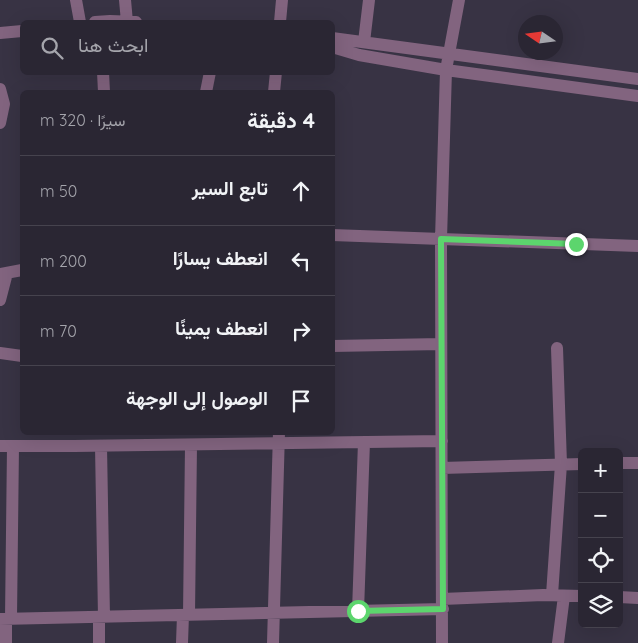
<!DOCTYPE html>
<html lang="ar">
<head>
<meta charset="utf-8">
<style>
	body { margin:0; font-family:Quicksand,Vazirmatn,sans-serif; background:#36323f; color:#f1f3f6; direction:rtl }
	.controls { position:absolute; right:15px; bottom:15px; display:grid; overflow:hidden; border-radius:8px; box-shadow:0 5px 20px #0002 }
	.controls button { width:45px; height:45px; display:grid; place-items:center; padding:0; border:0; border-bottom:1px solid #46434e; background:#2a2633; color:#f1f3f6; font:25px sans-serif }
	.compass { position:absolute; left:518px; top:15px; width:45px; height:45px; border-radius:50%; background:#2a2633; box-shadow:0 5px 20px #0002; rotate:283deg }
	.stop { position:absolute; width:15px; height:15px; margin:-11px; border:4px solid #5cd56d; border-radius:50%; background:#fff }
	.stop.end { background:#5cd56d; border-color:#fff; box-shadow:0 1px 5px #0008 }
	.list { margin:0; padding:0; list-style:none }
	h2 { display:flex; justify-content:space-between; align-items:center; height:65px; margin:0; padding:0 20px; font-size:21px }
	h2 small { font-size:16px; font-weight:400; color:#a5a5ac }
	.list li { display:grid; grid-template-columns:32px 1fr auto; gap:15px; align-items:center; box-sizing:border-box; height:70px; padding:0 20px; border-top:1px solid #46434e }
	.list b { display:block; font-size:19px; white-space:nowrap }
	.list em { font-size:16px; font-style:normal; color:#a5a5ac }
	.icon { flex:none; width:28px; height:28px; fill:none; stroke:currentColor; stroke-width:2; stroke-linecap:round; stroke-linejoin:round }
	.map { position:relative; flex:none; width:638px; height:643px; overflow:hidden; direction:ltr }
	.search { position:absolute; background:#2a2633; box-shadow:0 5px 20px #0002; left:20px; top:20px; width:315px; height:55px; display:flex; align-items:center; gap:12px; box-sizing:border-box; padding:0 18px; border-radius:8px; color:#a5a5ac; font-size:19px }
	.panel { position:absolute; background:#2a2633; box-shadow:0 5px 20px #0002; left:20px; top:90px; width:315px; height:345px; border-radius:8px; direction:rtl }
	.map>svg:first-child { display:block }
</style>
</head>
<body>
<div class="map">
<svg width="638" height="643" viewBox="0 0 638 643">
	<rect width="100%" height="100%" fill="#383344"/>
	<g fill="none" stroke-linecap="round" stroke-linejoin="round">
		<!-- minor -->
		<path stroke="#82647f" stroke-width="12" d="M 76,0 L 80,22
			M 125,0 L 127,22
			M 95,22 L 110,21 L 136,22
			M 280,22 L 282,0
			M 0,33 L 22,31
			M 332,38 L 638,79
			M 364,42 L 369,0
			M 332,47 L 359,55 L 446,70 L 638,96
			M 103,72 L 104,92
			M 0,89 L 4,104 L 0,123
			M 206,92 L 210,72
			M 274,92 L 276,72
			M 332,235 L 638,246
			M 0,274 L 22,270
			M 0,300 L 7,273
			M 332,346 L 441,344
			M 0,353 L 22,356
			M 0,446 L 74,446 L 442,441
			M 101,446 L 104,617
			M 619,463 L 638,463
			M 442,468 L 582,464
			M 552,595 L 561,464 L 557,348
			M 619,597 L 638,598
			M 442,599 L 543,595 L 582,596
			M 358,611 L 364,442
			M 189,615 L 191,445
			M 11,618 L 13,446
			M 0,619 L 443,609
			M 6,619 L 6,643
			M 99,643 L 99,617
			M 182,643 L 183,615
			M 273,643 L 279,432
			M 442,643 L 441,239 L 446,70 L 459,0
			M 558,643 L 564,596"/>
	</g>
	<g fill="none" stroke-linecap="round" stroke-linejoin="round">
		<!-- route -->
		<path stroke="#5cd56d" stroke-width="6" d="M 358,611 L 443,609 L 441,239 L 576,244"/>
	</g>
</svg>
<div class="controls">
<button>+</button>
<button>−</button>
<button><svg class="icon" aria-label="locate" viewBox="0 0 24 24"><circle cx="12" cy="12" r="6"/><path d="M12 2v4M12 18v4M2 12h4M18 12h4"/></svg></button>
<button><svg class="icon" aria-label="layers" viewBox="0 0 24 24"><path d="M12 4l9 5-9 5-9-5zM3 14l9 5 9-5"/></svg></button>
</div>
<svg class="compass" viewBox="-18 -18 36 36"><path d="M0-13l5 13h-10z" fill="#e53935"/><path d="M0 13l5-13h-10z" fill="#a5a5ac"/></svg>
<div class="stop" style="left:358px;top:611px"></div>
<div class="stop end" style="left:576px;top:244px"></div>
<div class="search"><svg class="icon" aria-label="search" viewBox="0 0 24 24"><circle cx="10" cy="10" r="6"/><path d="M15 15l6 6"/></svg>ابحث هنا</div>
<section class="panel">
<h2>4 دقيقة<small>سيرًا · 320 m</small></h2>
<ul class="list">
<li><svg class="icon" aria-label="ahead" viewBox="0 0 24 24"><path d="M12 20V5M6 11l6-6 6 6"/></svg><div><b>تابع السير</b></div><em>50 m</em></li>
<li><svg class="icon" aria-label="left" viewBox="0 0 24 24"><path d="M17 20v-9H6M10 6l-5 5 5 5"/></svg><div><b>انعطف يسارًا</b></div><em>200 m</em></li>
<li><svg class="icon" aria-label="right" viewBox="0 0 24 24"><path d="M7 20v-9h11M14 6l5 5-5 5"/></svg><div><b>انعطف يمينًا</b></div><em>70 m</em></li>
<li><svg class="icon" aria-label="arrive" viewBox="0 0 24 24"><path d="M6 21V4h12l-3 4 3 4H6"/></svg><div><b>الوصول إلى الوجهة</b></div></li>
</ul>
</section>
</div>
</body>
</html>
